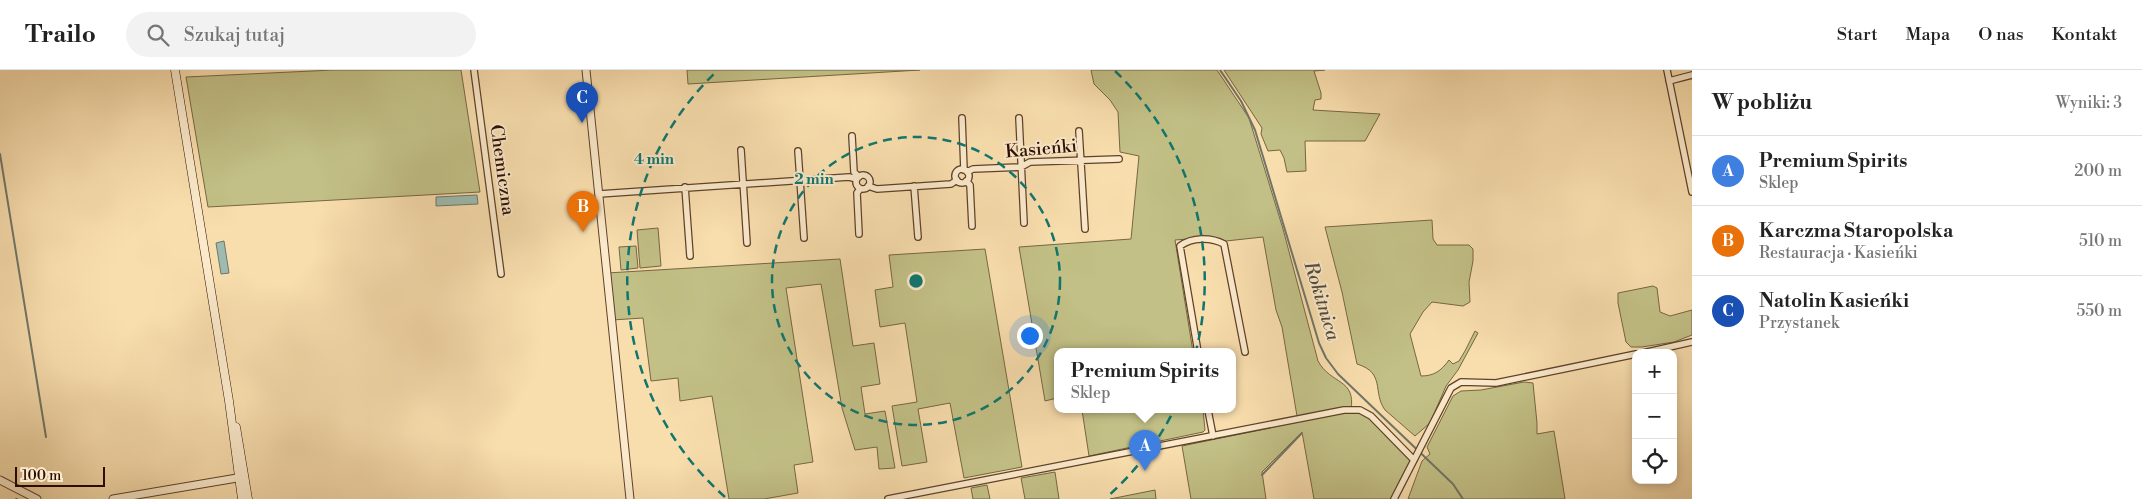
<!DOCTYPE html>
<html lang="pl">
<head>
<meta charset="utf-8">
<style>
	body { margin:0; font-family:"Libre Bodoni",serif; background:#f2f2f2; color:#222 }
	.controls { position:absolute; right:15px; bottom:15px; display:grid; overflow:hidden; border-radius:10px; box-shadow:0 2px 8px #0003 }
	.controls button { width:45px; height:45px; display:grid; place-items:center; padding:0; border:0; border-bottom:1px solid #e0e0e0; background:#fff; color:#222; font:25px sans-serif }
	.scale { position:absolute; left:15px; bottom:12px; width:90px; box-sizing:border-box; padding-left:5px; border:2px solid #2c0d00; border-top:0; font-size:14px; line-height:18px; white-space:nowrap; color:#2c0d00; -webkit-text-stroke:4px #fae9ca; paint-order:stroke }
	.you { position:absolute; left:1029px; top:265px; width:18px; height:18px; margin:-12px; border:4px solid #fff; border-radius:50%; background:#1a73e8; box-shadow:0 0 0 8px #1a73e833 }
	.badge { display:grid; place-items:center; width:32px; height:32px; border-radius:50%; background:#8f2418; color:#fff; font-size:16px; font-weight:700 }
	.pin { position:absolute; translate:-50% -41px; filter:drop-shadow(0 1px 2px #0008) }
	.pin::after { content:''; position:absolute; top:26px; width:18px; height:15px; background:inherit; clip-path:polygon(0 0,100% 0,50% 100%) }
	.popup { position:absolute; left:1054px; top:278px; width:182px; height:65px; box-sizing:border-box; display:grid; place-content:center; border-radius:10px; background:#fff; filter:drop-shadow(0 1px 4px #0005); font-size:16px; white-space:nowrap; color:#767676 }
	.popup b { font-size:19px; color:#222 }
	.popup::after { content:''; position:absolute; left:50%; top:100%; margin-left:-10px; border:10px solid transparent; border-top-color:#fff }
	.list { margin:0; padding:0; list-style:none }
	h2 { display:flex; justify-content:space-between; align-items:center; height:65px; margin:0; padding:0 20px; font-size:21px }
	h2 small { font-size:16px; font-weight:400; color:#767676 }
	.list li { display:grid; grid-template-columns:32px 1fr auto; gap:15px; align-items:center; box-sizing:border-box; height:70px; padding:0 20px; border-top:1px solid #e0e0e0 }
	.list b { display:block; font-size:19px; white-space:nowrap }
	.list p { margin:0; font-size:16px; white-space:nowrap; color:#767676 }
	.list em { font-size:16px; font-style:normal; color:#767676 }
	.icon { flex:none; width:28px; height:28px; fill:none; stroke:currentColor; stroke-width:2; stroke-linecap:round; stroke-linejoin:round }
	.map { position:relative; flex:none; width:1692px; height:429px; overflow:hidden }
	header { display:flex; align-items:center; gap:30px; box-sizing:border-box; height:70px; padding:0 25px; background:#fff; border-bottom:1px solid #e0e0e0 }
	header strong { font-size:24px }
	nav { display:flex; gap:28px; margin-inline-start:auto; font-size:18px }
	.search { width:350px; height:45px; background:#f2f2f2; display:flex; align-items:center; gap:12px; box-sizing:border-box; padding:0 18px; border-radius:28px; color:#767676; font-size:19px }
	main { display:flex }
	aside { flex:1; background:#fff }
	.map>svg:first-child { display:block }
</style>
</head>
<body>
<header>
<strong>Trailo</strong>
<div class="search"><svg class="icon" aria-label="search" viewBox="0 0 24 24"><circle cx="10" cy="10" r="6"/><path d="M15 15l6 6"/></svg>Szukaj tutaj</div>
<nav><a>Start</a><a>Mapa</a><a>O nas</a><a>Kontakt</a></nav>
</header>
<main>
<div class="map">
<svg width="1692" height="429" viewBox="0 0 1692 429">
	<rect width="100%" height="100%" fill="#f8ddad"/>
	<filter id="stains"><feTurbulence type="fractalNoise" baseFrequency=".004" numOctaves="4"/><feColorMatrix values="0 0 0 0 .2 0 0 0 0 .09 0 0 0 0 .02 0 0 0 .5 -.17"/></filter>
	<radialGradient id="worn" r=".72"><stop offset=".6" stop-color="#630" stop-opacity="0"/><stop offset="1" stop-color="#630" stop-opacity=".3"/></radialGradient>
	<!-- green -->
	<path fill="#c2c086" stroke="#776643" d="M 333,0 L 461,0 L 480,122 L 208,137 L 186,7 Z
		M 687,0 L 920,0 L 688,14 Z
		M 1091,0 L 1217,0 L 1249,48 L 1283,159 L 1318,291 C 1331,315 1356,308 1351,340 L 1371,346 L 1414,390 L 1394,429 L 1314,429 L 1302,362 L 1262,402 L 1266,429 L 1191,429 L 1182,376 L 1298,352 L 1282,257 L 1276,240 L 1263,167 L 1226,171 L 1213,167 L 1175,170 L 1193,282 L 1058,282 L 1057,328 L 1045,331 L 1019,177 L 1131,169 L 1139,86 L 1120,82 L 1118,42 L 1110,30 L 1094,14 Z
		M 1224,0 L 1325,0 L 1314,1 L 1321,23 L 1321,29 L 1315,30 L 1313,40 L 1380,44 L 1365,71 L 1305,71 L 1306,101 L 1287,102 L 1284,88 L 1280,80 L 1268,81 L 1261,64 L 1262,58 Z
		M 1432,150 L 1433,169 L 1437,175 L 1469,175 L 1473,179 L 1473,191 L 1469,212 L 1470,232 L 1463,236 L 1432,232 L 1423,242 L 1410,264 L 1421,306 C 1434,306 1441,301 1449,290 L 1453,294 L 1459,291 L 1465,281 L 1475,261 L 1478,263 L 1458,300 L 1446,316 L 1430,353 L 1415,366 L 1385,340 C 1372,322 1386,303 1357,294 L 1342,222 L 1325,157 Z
		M 658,158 L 661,196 L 640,198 L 637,160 Z
		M 636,176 L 638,198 L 621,200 L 619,177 Z
		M 985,179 L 1022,397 L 964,408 L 950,333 L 918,339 L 927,392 L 902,396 L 892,336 L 917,332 L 905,253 L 880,257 L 875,220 L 893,217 L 889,185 Z
		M 840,189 L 853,276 L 874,273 L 880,314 L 861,317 L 865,344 L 885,341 L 895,398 L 879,399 L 877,377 L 855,380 L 842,338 L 821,214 L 786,218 L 813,392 L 794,395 L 798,423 L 764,429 L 729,429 L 712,326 L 680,331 L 678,308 L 651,311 L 643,248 L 612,250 L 607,203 Z
		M 1653,216 L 1657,218 L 1660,242 L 1670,246 L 1692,240 L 1692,265 L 1674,272 L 1642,277 L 1631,277 L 1626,272 L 1618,233 L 1618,223 Z
		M 1524,312 L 1533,313 L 1537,353 L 1537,364 L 1554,361 L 1565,429 L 1408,429 L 1422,391 L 1430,384 L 1427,377 L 1453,326 L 1461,321 L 1481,320 Z
		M 1082,340 L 1203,340 L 1205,360 L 1203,362 L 1089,386 Z
		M 1055,402 L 1059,429 L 1025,429 L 1021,408 Z
		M 987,415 L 990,429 L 973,429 L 971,418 Z
		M 1155,420 L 1156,429 L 1110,429 Z"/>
	<!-- water -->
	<path fill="#9ebbb0" stroke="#70756a" d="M 477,125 L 478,134 L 436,136 L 436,127 Z
		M 224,171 L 229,203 L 221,204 L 216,173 Z"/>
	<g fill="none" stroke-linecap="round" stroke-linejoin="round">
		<!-- stream -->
		<path stroke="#70756a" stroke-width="2" d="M 1220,0 L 1241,31 L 1255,60 L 1319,273 L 1326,288 L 1338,304 L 1453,414 L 1463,429
			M 0,84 L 46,367
			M 1262,405 L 1301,364
			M 16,429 L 17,429"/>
		<!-- minor casing -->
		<g stroke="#5f412b" stroke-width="8">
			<path id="minor" d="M 474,0 L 501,204
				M 1667,0 L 1692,122
				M 1669,11 L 1692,5
				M 962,48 L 964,100
				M 1019,48 L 1024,153
				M 1079,61 L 1085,159
				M 852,66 L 854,102 L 859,107
				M 741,80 L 747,173
				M 798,81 L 804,168
				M955 106a7 7 0 1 1 14 0a7 7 0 1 1-14 0Z
				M 967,102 L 973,99 L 1021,97 L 1030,92 L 1119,89
				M856 112a7 7 0 1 1 14 0a7 7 0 1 1-14 0Z
				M 966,111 L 970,115 L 972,156
				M 868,116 L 877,119 L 951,114 L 957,110
				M 914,116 L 918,167
				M 685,117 L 690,186
				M 599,124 L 849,107 L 857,109
				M 859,164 L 857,123 L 860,119
				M 1198,282 L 1180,176 C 1192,167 1211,167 1224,174 L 1245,282
				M 1643,283 L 1692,272
				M 1208,340 L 1213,366
				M 888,429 L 1344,340 L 1360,340 L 1371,346 L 1414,390
				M 1394,429 L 1451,318 L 1461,312 L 1496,313 L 1636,284"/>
		</g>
		<!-- tertiary casing -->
		<g stroke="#5f412b" stroke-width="9">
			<path id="tertiary" d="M 586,0 L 630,429
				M 0,410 L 37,429
				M 113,429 L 243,407"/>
		</g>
		<!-- secondary casing -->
		<g stroke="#2c0d00" stroke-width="9">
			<path id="secondary" d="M 175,0 L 229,331 L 242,429
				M 236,357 L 248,429"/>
		</g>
		<!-- minor -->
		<use href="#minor" stroke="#fae9ca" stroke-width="5.5"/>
		<!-- tertiary -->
		<use href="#tertiary" stroke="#fae9ca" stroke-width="7"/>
		<!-- secondary -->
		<use href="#secondary" stroke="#fae9ca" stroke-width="8"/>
	</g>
	<!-- distance rings -->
	<g fill="none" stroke="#0f766e" stroke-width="2.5" stroke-dasharray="9 6">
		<circle cx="916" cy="211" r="144"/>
		<path d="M725 427A289 289 0 0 1 717 1M1115 1A289 289 0 0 1 1107 427"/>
	</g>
	<g text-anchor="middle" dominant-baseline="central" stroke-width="4" stroke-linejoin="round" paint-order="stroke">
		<!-- street labels -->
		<g font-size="18" fill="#2c0d00" stroke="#fae9ca">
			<text transform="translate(1041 79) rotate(-5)">Kasieńki</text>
			<text transform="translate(502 100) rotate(82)">Chemiczna</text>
		</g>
		<!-- water labels -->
		<g font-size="19" font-style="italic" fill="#544a3e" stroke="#fae9ca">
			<text transform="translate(1322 231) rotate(73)">Rokitnica</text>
		</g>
	</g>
	<circle cx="916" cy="211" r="8" fill="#0f766e" stroke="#fae9ca" stroke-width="2.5"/>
	<g font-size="15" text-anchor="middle" font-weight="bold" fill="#0f766e" stroke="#fae9ca" stroke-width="4" stroke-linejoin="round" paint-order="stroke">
		<text x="654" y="94">4 min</text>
		<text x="814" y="114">2 min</text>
	</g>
	<rect width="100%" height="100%" filter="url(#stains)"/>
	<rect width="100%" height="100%" fill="url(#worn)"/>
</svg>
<div class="controls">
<button>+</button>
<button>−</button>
<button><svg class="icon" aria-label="locate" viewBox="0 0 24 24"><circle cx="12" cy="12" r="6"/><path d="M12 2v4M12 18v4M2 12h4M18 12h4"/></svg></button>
</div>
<div class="scale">100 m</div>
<div class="you"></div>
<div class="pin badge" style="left:1145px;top:401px;background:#3f7fe0">A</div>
<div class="popup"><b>Premium Spirits</b>Sklep</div>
<div class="pin badge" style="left:583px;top:162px;background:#e8710a">B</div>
<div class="pin badge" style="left:582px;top:53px;background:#1a4fb4">C</div>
</div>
<aside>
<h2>W pobliżu<small>Wyniki: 3</small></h2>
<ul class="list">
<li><span class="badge" style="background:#3f7fe0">A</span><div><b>Premium Spirits</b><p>Sklep</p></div><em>200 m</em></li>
<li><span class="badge" style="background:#e8710a">B</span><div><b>Karczma Staropolska</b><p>Restauracja · Kasieńki</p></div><em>510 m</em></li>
<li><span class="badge" style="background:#1a4fb4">C</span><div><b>Natolin Kasieńki</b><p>Przystanek</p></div><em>550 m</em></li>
</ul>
</aside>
</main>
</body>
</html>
